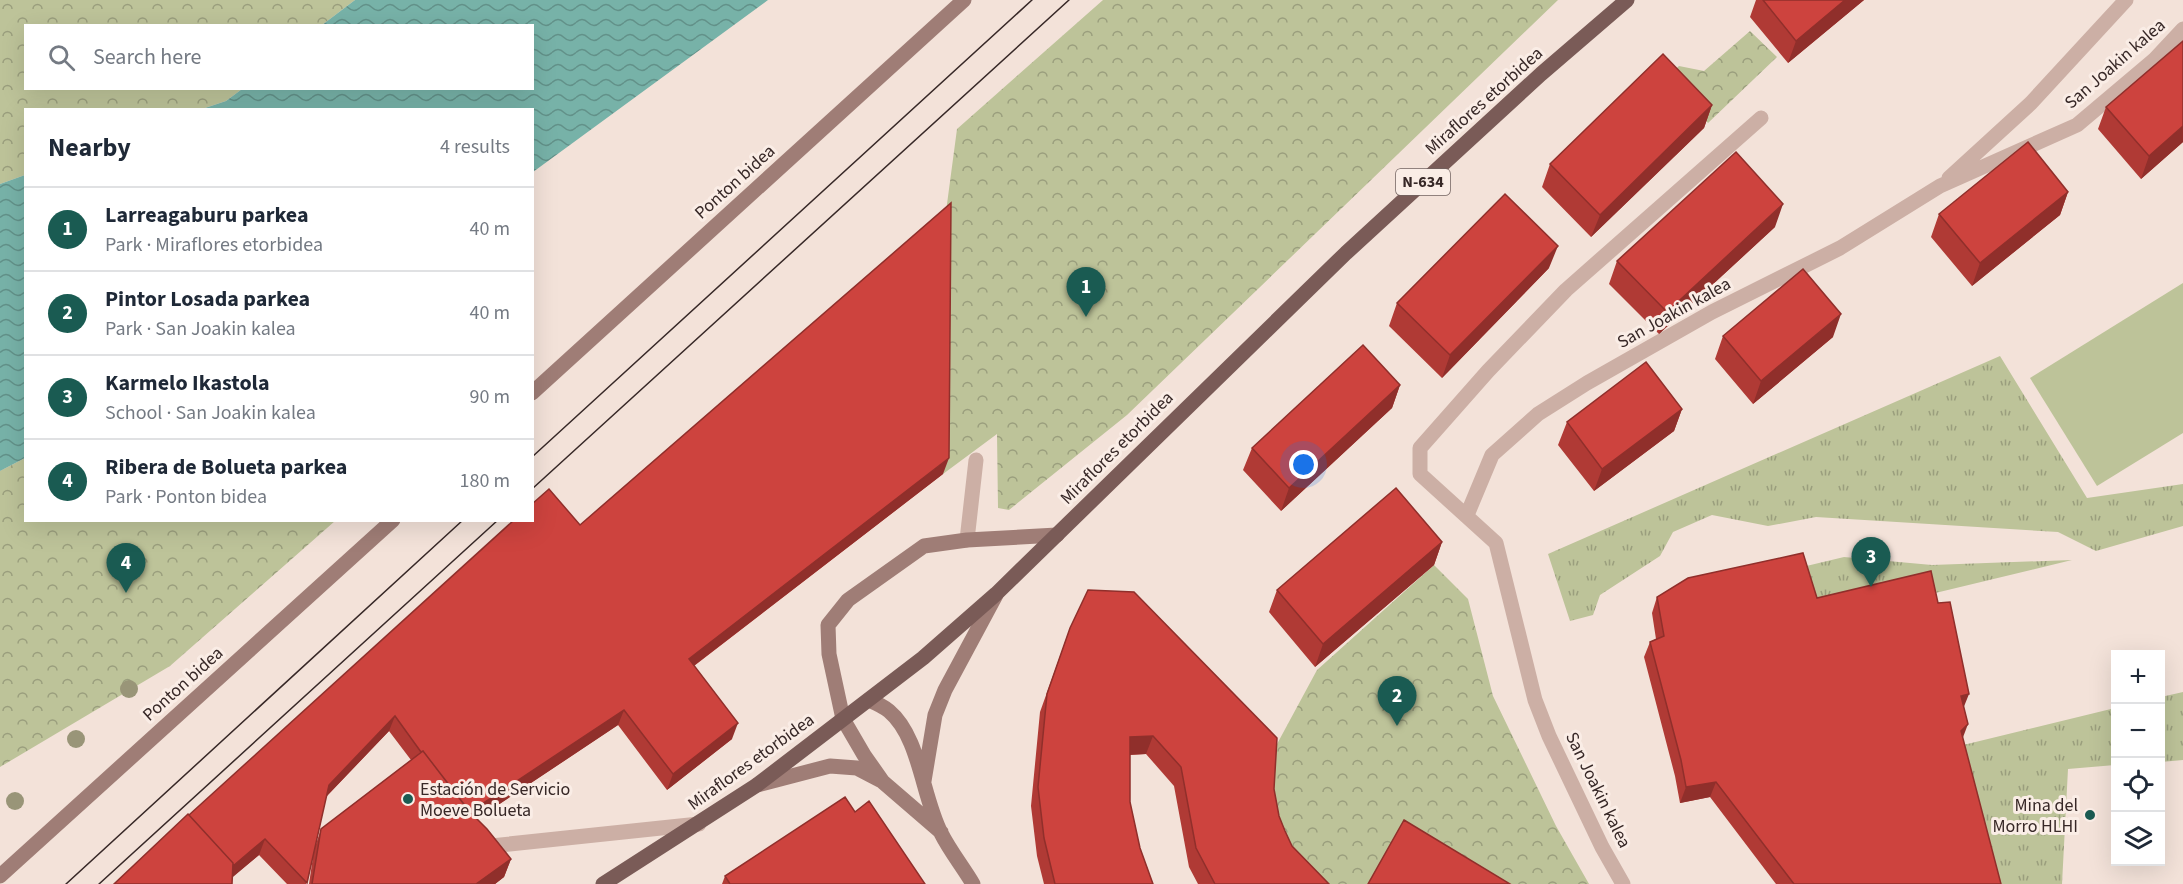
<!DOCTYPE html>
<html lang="en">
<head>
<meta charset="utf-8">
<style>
	body { margin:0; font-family:"Source Sans 3",sans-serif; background:#f6f6f7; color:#1f2937 }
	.controls { position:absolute; right:18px; bottom:18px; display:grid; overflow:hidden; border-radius:0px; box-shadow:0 6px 24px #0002 }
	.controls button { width:54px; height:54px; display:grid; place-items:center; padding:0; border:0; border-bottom:2px solid #e0e1e3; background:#fff; color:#1f2937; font:30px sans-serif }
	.you { position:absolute; left:1304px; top:465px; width:21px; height:21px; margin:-15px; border:4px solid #fff; border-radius:50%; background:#1a73e8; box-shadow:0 0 0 9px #1a73e833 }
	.badge { display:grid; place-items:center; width:39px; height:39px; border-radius:50%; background:#1a5b52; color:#fff; font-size:20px; font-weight:700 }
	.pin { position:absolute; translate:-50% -50px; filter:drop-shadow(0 2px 3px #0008) }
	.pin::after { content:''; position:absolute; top:32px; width:21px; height:18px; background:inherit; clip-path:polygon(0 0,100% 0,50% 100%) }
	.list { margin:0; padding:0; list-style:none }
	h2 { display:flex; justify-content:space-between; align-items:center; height:78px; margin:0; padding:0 24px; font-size:26px }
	h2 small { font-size:20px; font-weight:400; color:#747a83 }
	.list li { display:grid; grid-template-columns:39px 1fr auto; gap:18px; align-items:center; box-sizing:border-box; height:84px; padding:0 24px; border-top:2px solid #e0e1e3 }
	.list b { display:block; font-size:22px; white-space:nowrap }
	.list p { margin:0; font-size:20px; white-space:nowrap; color:#747a83 }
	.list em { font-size:20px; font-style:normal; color:#747a83 }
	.icon { flex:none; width:33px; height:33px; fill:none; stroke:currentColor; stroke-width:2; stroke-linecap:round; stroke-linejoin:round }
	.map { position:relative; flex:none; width:2183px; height:884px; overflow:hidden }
	.search { position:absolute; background:#fff; box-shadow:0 6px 24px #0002; left:24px; top:24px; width:510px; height:66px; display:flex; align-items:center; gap:15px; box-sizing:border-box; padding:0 21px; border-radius:0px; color:#747a83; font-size:22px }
	.panel { position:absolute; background:#fff; box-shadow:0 6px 24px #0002; left:24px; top:108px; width:510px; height:414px; border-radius:0px }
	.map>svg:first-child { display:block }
</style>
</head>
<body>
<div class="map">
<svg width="2183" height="884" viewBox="0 0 2183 884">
	<defs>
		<pattern id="grass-tufts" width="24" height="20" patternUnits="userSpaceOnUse" patternTransform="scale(1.5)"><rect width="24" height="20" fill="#bdc399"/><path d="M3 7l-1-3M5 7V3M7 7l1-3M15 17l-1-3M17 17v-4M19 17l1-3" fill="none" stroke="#9a9e7d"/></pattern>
		<pattern id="forest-crowns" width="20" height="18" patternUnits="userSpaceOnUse" patternTransform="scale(1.5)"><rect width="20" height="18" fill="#bdc399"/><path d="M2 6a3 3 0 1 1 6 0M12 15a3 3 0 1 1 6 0" fill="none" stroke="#9a9e7d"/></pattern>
		<pattern id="water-waves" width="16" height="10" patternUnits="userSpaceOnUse" patternTransform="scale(1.5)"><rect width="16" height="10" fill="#77b2a8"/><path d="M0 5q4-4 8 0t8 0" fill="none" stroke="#629189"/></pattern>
	</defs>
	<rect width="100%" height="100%" fill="#f3e2d9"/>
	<!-- grass -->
	<path fill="url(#grass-tufts)" d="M 2000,356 L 2087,498 L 2183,484 L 2183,526 L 2096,551 L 2058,532 L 1816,517 L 1768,526 L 1712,515 L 1673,532 L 1660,556 L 1600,595 L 1593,615 L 1570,621 L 1548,554 Z
		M 1844,557 L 1932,565 L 2072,560 L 1927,595 L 1812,613 L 1798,568 Z
		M 2183,692 L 2183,760 L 2161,762 L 2161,697 Z
		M 2115,708 L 2115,765 L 2068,769 L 2062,884 L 1991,884 L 1955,747 Z"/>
	<!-- forest -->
	<path fill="url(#forest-crowns)" d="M 0,0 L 355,0 L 322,25 L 26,26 L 26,88 L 242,89 L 226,101 L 202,109 L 26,110 L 25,175 L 0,184 Z
		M 1103,0 L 1558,0 L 1127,415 L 1009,510 L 998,508 L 997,434 L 943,474 L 945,219 L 957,129 Z
		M 1750,31 L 1777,57 L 1708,123 L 1666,78 L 1679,66 L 1704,71 Z
		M 25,458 L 26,520 L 335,521 L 170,666 L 0,767 L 0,471 Z
		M 1434,565 L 1468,599 L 1493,696 L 1556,826 L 1589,884 L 1304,884 L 1278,850 L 1270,757 L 1317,670 Z"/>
	<!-- pitch -->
	<path fill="#bdc399" d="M 2183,283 L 2183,433 L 2097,486 L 2030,378 Z"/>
	<!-- water -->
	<path fill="url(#water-waves)" d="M 355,0 L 768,0 L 533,172 L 532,110 L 202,109 L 226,101 L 242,89 L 532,88 L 532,26 L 322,25 Z
		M 25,175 L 25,458 L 0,471 L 0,184 Z"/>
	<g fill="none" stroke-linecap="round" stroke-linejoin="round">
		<!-- lane -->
		<path stroke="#ccafa5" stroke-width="15" d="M 967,540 L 976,460
			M 481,847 L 699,824"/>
		<!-- street -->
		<path stroke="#ccafa5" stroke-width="15" d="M 1949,178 L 2031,103 L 2126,0
			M 1467,515 L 1492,455 L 1538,414 L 1587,383 L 1712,312 L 1840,248 L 1940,186 L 2077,125 L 2154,60 L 2183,29
			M 1623,884 L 1602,847 L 1549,736 L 1535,700 L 1496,543 L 1420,474 L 1420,448 L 1488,371 L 1566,290 L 1761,118"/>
		<!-- secondary -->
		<path stroke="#9f7d76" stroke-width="15" d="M 532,393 L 964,0
			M 869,700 C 876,703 883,706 889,711 C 920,737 922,796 941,833 C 950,851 963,867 973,884
			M 924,781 L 935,715 L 945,690 L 996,595
			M 757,785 L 830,766 L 857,768 L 880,780
			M 941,832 L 883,782 L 864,755 L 843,719 L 829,654 L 828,625 L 848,600 L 924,546 L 967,540 L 1057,535
			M 0,876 L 393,520"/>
		<!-- primary -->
		<path stroke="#7a5b57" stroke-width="15" d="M 603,884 L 757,785 L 923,658 L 996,594 L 1346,253 L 1541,74 L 1627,0"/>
		<!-- tram -->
		<path stroke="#372827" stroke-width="1.5" d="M 532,457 L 1032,0
			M 532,489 L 1069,0
			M 66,884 L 463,520
			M 99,884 L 498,520"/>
	</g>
	<!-- trees -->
	<g fill="#999578">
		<circle cx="129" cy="689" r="9"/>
		<circle cx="76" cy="739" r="9"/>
		<circle cx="15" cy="801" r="9"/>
	</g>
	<!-- wall -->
	<path fill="#b03a35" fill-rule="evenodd" d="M 1756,0 L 1864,0 L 1788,63 L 1750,17 Z
		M 1712,105 L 1704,128 L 1591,237 L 1542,187 L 1550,164 Z
		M 2106,107 L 2183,142 L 2141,179 L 2098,129 Z
		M 2068,192 L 2060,215 L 1972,286 L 1931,237 L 1939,214 Z
		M 1775,227 L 1659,334 L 1609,284 L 1617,261 Z
		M 1549,268 L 1442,378 L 1389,326 L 1397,303 Z
		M 1723,336 L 1833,337 L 1753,404 L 1715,359 Z
		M 1400,385 L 1392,408 L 1281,511 L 1243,470 L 1252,448 Z
		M 1682,409 L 1674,431 L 1594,491 L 1558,445 L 1567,422 Z
		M 943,474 L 694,666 L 732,739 L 667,790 L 618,725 L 477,819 L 511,859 L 504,877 L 495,884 L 309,884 L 314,850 L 306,884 L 287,884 L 259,855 L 232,877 L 189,815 L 580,525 ZM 389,731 L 411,760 L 321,829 L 315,847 L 326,797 Z
		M 1442,542 L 1434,565 L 1315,667 L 1269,612 L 1277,590 Z
		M 1657,597 L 1817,598 L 1964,707 L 1962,738 L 2001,884 L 1776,884 L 1710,797 L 1680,803 L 1675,776 L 1644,657 L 1650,642 L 1656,639 L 1652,613 Z
		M 1070,628 L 1274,789 L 1279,816 L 1285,831 L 1292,846 L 1329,884 L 1198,884 L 1189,867 L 1174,786 L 1146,754 L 1130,755 L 1130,802 L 1140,848 L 1153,884 L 1044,884 L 1037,856 L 1031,806 L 1040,712 Z
		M 725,876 L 925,884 L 722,884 Z"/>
	<!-- shaded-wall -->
	<path fill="#902f2b" d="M 1845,0 L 1864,0 L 1788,63 L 1796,41 Z
		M 1712,105 L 1704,128 L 1591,237 L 1600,215 Z
		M 2183,126 L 2183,142 L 2141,179 L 2149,156 Z
		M 2068,192 L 2060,215 L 1972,286 L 1980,263 Z
		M 1783,204 L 1775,227 L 1659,334 L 1667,312 Z
		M 1558,246 L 1549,268 L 1442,378 L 1450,355 Z
		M 1841,314 L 1833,337 L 1753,404 L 1761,381 Z
		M 1400,385 L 1392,408 L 1281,511 L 1289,488 Z
		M 1682,409 L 1674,431 L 1594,491 L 1602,469 Z
		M 949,458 L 943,474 L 683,674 L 689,659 Z
		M 1442,542 L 1434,565 L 1315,667 L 1323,644 Z
		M 1969,694 L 1963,709 L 1961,696 Z
		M 624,710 L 618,725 L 462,829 L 467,814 Z
		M 395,716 L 389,731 L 323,800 L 329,785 Z
		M 738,723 L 732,739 L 667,790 L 673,774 Z
		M 1968,724 L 1962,740 L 1961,731 Z
		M 1153,736 L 1146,754 L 1123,755 L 1130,737 Z
		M 1716,782 L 1710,797 L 1680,803 L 1686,787 Z
		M 265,839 L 259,855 L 227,882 L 232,867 Z
		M 511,859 L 504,877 L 495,884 L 476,884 Z"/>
	<!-- building -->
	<path fill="#cd433e" stroke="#902f2b" stroke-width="1.5" d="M 1763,0 L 1845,0 L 1796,41 Z
		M 2183,41 L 2183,126 L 2149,156 L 2106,107 Z
		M 1663,54 L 1712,105 L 1600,215 L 1550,164 Z
		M 2028,142 L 2068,192 L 1980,263 L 1939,214 Z
		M 1736,152 L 1783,204 L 1667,312 L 1617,261 Z
		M 1505,194 L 1558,246 L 1450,355 L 1397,303 Z
		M 951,203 L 949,458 L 689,659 L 738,723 L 673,774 L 624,710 L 470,812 L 423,751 L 421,752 L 395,716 L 329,785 L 307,883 L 265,839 L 233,866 L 233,863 L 189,815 L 514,520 L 532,520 L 532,504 L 549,489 L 580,525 Z
		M 1803,269 L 1841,314 L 1761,381 L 1723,336 Z
		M 1363,345 L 1400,385 L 1289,488 L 1252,448 Z
		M 1646,362 L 1682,409 L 1602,469 L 1567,422 Z
		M 1396,488 L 1442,542 L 1323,644 L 1277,590 Z
		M 1803,553 L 1817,598 L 1931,571 L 1938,603 L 1950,602 L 1969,694 L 1961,696 L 1968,724 L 1961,731 L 2001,884 L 1794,884 L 1716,782 L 1686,787 L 1681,760 L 1650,642 L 1664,636 L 1657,597 L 1688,578 Z
		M 1088,590 L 1134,592 L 1277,738 L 1274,789 L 1279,816 L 1285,831 L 1292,846 L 1329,884 L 1215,884 L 1196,848 L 1181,767 L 1153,736 L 1130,737 L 1130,802 L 1140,848 L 1153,884 L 1055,884 L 1044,838 L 1038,787 L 1047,694 L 1070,628 Z
		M 423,751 L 469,811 L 487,829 L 511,859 L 476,884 L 312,884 L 321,829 Z
		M 845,797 L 855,812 L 869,801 L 925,884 L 730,884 L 725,876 Z
		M 188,814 L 233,863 L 232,884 L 114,884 Z
		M 1404,820 L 1510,884 L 1368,884 Z"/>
	<!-- markers -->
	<g fill="#1a5b52" stroke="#faede6" stroke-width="2">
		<circle cx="408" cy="799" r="6"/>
		<circle cx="2090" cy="815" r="6"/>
	</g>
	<g text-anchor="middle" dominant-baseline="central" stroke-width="6" stroke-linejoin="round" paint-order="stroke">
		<!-- shield labels -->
		<rect fill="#faede6" stroke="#726360" stroke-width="1.5" x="1396" y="169" width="54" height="26" rx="4.5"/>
		<g font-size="16" font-weight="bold" fill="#372827">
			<text x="1423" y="182">N-634</text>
		</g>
		<!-- street labels -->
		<g font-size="18" fill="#372827" stroke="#faede6">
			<text transform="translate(2115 64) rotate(-41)">San Joakin kalea</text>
			<text transform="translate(1484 101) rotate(-42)">Miraflores etorbidea</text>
			<text transform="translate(735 182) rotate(-42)">Ponton bidea</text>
			<text transform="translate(1674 313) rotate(-29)">San Joakin kalea</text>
			<text transform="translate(1117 448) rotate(-45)">Miraflores etorbidea</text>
			<text transform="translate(183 684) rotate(-42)">Ponton bidea</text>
			<text transform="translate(751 762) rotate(-36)">Miraflores etorbidea</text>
			<text transform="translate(1598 790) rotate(64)">San Joakin kalea</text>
		</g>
		<!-- poi labels -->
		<g font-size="18" fill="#372827" stroke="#faede6" text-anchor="start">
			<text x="420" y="789">Estación de Servicio<tspan x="420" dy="21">Moeve Bolueta</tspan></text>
			<text x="2078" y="805" text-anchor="end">Mina del<tspan x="2078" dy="21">Morro HLHI</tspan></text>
		</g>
	</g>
</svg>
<div class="controls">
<button>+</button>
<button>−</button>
<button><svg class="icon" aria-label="locate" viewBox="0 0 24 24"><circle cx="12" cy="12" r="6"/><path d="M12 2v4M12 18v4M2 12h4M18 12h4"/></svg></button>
<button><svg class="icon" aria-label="layers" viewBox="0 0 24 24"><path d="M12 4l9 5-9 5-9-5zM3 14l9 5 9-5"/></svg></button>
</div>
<div class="you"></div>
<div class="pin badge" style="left:1086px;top:317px">1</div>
<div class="pin badge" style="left:1397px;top:726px">2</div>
<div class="pin badge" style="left:1871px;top:587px">3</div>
<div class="pin badge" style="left:126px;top:593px">4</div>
<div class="search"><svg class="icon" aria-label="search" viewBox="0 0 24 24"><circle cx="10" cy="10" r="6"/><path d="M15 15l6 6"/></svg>Search here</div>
<section class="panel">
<h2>Nearby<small>4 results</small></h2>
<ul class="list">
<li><span class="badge">1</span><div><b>Larreagaburu parkea</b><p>Park · Miraflores etorbidea</p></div><em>40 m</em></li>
<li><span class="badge">2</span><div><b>Pintor Losada parkea</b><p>Park · San Joakin kalea</p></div><em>40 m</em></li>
<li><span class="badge">3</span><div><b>Karmelo Ikastola</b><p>School · San Joakin kalea</p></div><em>90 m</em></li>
<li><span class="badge">4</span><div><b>Ribera de Bolueta parkea</b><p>Park · Ponton bidea</p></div><em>180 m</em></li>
</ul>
</section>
</div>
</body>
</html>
